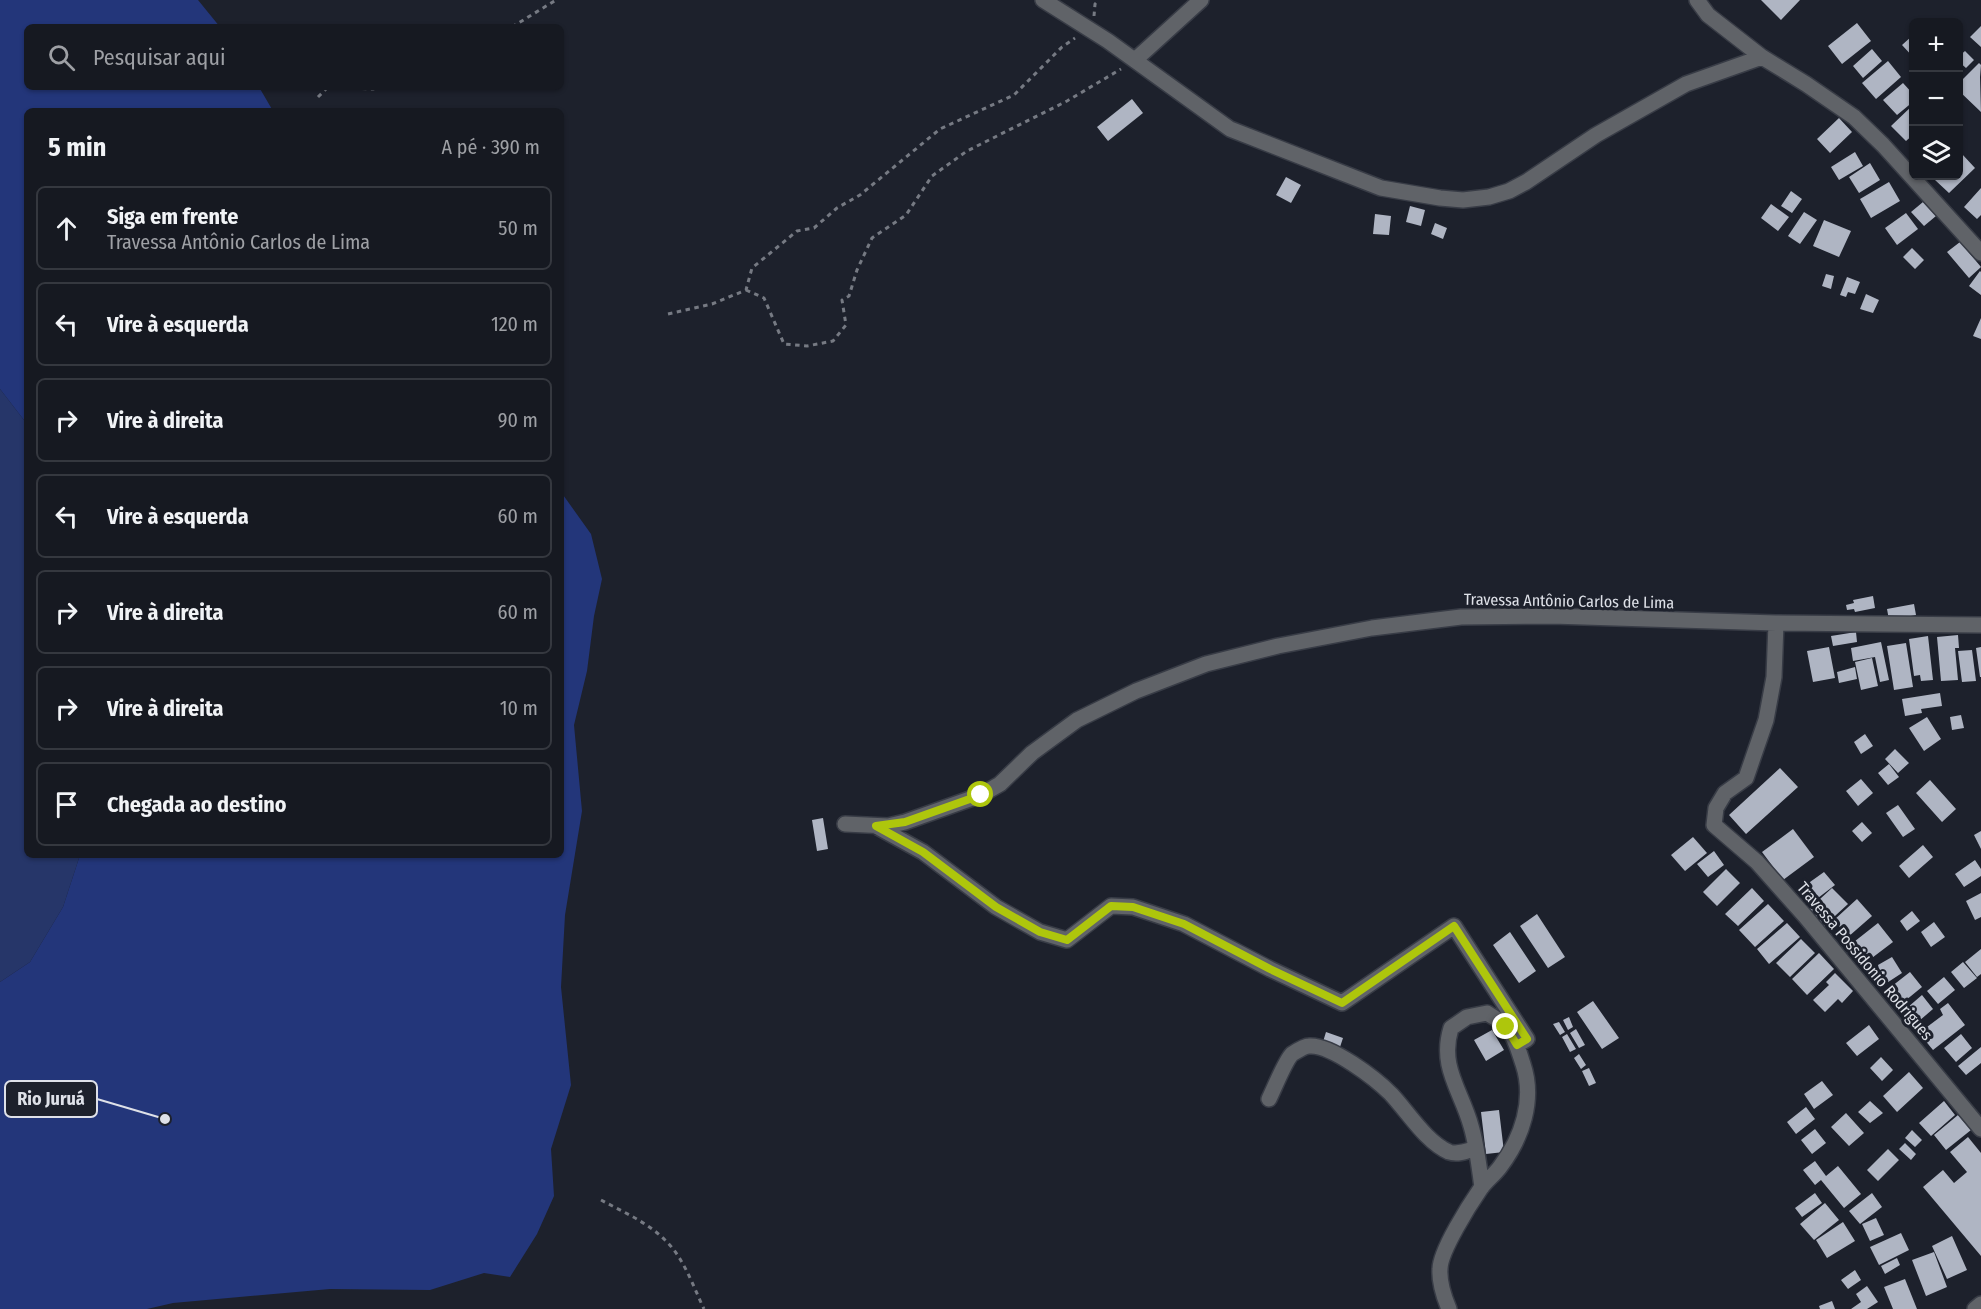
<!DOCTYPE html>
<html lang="pt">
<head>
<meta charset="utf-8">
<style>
	body { margin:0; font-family:"Fira Sans Condensed",sans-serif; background:#1f222a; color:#f1f3f6 }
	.controls { position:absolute; right:18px; top:18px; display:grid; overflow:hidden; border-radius:9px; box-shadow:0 2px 4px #0004 }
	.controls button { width:54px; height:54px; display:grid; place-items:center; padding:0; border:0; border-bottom:2px solid #35383f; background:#161921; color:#f1f3f6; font:30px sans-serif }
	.stop { position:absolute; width:18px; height:18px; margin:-14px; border:4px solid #aec60c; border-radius:50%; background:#fff }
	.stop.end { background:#aec60c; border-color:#fff; box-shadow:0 2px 6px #0008 }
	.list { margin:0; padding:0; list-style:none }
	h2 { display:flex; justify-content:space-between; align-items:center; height:78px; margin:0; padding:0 24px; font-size:26px }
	h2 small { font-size:20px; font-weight:400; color:#9ea0a5 }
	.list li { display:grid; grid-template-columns:39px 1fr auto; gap:18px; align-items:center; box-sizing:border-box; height:84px; margin:0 12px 12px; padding:0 12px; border:2px solid #35383f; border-radius:9px }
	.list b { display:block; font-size:22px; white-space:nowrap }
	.list p { margin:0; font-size:20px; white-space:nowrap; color:#9ea0a5 }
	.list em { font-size:20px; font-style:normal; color:#9ea0a5 }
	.icon { flex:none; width:33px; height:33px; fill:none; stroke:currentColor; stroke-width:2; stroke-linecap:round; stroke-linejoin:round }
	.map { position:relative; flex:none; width:1981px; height:1309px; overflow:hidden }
	.search { position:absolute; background:#161921; box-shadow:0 2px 4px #0004; left:24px; top:24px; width:540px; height:66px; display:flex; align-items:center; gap:15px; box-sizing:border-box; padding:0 21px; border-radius:9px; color:#9ea0a5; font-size:22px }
	.panel { position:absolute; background:#161921; box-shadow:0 2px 4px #0004; left:24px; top:108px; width:540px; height:750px; border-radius:9px }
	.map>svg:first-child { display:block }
</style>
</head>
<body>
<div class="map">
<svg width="1981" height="1309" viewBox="0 0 1981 1309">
	<rect width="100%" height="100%" fill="#1d212c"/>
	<!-- green -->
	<path fill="#263669" d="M 0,389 L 27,424 L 27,855 L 80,855 L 63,907 L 30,962 L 0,982 Z"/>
	<!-- water -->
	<path fill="#23367a" d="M 0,0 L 198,0 L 220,27 L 27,27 L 27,87 L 259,87 L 273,111 L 27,111 L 27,424 L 0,389 Z
		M 561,492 L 591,534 L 602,579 L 594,616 L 587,671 L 574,725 L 582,811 L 565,915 L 561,987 L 571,1085 L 551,1149 L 554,1196 L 537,1234 L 510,1277 L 484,1273 L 430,1290 L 330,1289 L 173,1303 L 147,1309 L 0,1309 L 0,982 L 30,962 L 63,907 L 80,855 L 561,855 Z"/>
	<!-- building -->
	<path fill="#afb5c3" d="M 1761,0 L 1800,0 L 1781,20 Z
		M 1857,23 L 1871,41 L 1842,64 L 1828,46 Z
		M 1981,26 L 1981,47 L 1970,37 Z
		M 1912,36 L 1914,37 L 1914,58 L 1902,45 Z
		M 1872,49 L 1882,61 L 1863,78 L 1853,66 Z
		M 1965,51 L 1974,60 L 1966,68 L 1958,61 L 1958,57 Z
		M 1888,61 L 1901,77 L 1876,99 L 1862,83 Z
		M 1979,63 L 1981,65 L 1980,77 L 1981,112 L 1958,90 L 1958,84 Z
		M 1903,83 L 1914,95 L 1914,101 L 1897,115 L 1883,100 Z
		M 1132,99 L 1143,113 L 1108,141 L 1097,127 Z
		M 1914,104 L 1914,134 L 1906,141 L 1891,126 Z
		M 1839,118 L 1852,132 L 1830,153 L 1817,139 Z
		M 1855,152 L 1863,166 L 1839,180 L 1831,167 Z
		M 1962,154 L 1975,168 L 1949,193 L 1935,180 L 1940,176 L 1958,176 L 1958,157 Z
		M 1870,163 L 1880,180 L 1859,193 L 1849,177 Z
		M 1286,177 L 1301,185 L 1291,203 L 1276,195 Z
		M 1889,182 L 1900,201 L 1871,218 L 1860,199 Z
		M 1981,188 L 1981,215 L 1977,219 L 1964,207 Z
		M 1791,191 L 1802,199 L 1792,213 L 1781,206 Z
		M 1923,202 L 1936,216 L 1924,226 L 1911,212 Z
		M 1771,204 L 1789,217 L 1778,231 L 1761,218 Z
		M 1410,206 L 1425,210 L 1421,226 L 1406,222 Z
		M 1804,212 L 1817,220 L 1800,244 L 1788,236 Z
		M 1906,213 L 1918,229 L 1897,245 L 1885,228 Z
		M 1375,214 L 1391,216 L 1389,235 L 1373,234 Z
		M 1824,220 L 1851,231 L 1839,257 L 1813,246 Z
		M 1435,223 L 1447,228 L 1443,239 L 1431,234 Z
		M 1960,242 L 1981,267 L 1969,278 L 1947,252 Z
		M 1912,248 L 1924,260 L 1915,269 L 1903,257 Z
		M 1980,271 L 1981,272 L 1981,295 L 1969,286 Z
		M 1826,274 L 1834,276 L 1831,289 L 1822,286 Z
		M 1847,277 L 1860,282 L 1855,294 L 1848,292 L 1846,297 L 1840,295 Z
		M 1866,294 L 1879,300 L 1873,313 L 1860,309 Z
		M 1981,318 L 1981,339 L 1973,336 Z
		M 1873,596 L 1875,608 L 1855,612 L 1854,609 L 1847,610 L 1846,605 L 1854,603 L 1853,600 Z
		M 1914,604 L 1916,615 L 1889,620 L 1887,609 Z
		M 1856,632 L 1857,642 L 1833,646 L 1831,636 Z
		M 1958,635 L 1959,648 L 1955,648 L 1958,680 L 1941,681 L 1937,637 Z
		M 1928,636 L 1933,680 L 1921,681 L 1920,675 L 1914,676 L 1909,639 Z
		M 1881,642 L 1889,680 L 1880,682 L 1875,657 L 1853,661 L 1851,648 Z
		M 1906,643 L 1913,687 L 1894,690 L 1887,646 Z
		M 1829,647 L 1835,678 L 1813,682 L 1807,651 Z
		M 1981,647 L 1981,677 L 1980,677 L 1976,648 Z
		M 1972,650 L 1976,681 L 1962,682 L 1958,651 Z
		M 1872,658 L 1878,686 L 1861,690 L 1855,662 Z
		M 1855,667 L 1857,679 L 1839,683 L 1837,672 Z
		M 1940,693 L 1942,706 L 1921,709 L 1922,713 L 1905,716 L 1902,699 Z
		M 1961,715 L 1964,728 L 1952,730 L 1950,717 Z
		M 1927,717 L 1941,739 L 1924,751 L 1909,728 Z
		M 1865,734 L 1873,746 L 1861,754 L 1854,742 Z
		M 1895,749 L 1909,763 L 1898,773 L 1885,759 Z
		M 1889,764 L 1899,777 L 1888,785 L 1878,773 Z
		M 1780,768 L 1798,787 L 1746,834 L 1729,815 Z
		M 1861,779 L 1873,793 L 1858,806 L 1846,791 Z
		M 1930,780 L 1956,809 L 1942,822 L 1916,793 Z
		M 1898,805 L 1915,829 L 1903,837 L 1886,813 Z
		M 823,818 L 828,849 L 817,851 L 812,820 Z
		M 1862,822 L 1872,833 L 1862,842 L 1852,831 Z
		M 1793,829 L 1814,857 L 1783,880 L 1762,852 Z
		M 1981,831 L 1981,849 L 1974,835 Z
		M 1693,837 L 1707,853 L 1685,871 L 1671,855 Z
		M 1923,845 L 1933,857 L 1909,878 L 1899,866 Z
		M 1714,851 L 1724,865 L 1708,877 L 1697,864 Z
		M 1975,860 L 1981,869 L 1981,876 L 1964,887 L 1955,874 Z
		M 1726,869 L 1740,883 L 1717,906 L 1703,892 Z
		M 1824,872 L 1835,885 L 1814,901 L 1803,887 Z
		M 1752,888 L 1764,901 L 1738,926 L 1725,914 Z
		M 1832,888 L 1848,904 L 1823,927 L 1808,910 Z
		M 1981,893 L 1981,917 L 1975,920 L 1966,901 Z
		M 1857,899 L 1872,916 L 1848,937 L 1834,920 Z
		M 1768,904 L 1784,921 L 1755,947 L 1739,930 Z
		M 1912,911 L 1920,921 L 1907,931 L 1900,921 Z
		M 1537,914 L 1565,957 L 1548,968 L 1520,926 Z
		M 1934,922 L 1945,937 L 1931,947 L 1921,932 Z
		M 1787,923 L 1800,937 L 1769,964 L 1757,949 Z
		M 1878,923 L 1893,942 L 1860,967 L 1845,949 Z
		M 1510,932 L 1536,971 L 1519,983 L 1493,945 Z
		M 1801,939 L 1815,953 L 1790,977 L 1776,963 Z
		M 1981,949 L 1981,974 L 1977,977 L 1965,962 Z
		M 1819,953 L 1834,969 L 1807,995 L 1792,979 Z
		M 1892,957 L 1902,973 L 1879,988 L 1870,975 L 1879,969 L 1878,965 Z
		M 1963,962 L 1977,978 L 1964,988 L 1951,972 Z
		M 1910,972 L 1922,987 L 1900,1005 L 1887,990 Z
		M 1835,973 L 1853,991 L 1842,1003 L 1838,999 L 1825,1012 L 1813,1000 L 1829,985 L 1826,982 Z
		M 1944,977 L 1955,990 L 1938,1004 L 1927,991 Z
		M 1922,995 L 1933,1009 L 1912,1027 L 1900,1014 Z
		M 1593,1001 L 1619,1038 L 1602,1049 L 1577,1012 Z
		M 1948,1003 L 1965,1025 L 1933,1050 L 1919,1033 L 1943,1015 L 1940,1009 Z
		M 1569,1017 L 1573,1027 L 1568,1030 L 1563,1020 Z
		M 1559,1022 L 1565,1032 L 1560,1035 L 1553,1024 Z
		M 1869,1025 L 1879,1039 L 1857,1056 L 1846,1043 Z
		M 1576,1029 L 1585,1045 L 1579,1048 L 1570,1033 Z
		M 1492,1030 L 1504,1050 L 1486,1061 L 1474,1040 Z
		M 1326,1032 L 1343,1038 L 1339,1050 L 1322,1045 Z
		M 1567,1034 L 1576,1049 L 1570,1052 L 1562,1037 Z
		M 1961,1034 L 1972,1048 L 1956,1062 L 1944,1048 Z
		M 1981,1047 L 1981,1063 L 1966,1075 L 1958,1066 Z
		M 1579,1054 L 1586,1065 L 1581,1069 L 1574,1058 Z
		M 1881,1057 L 1893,1070 L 1882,1081 L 1870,1068 Z
		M 1589,1068 L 1596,1083 L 1589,1086 L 1582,1071 Z
		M 1909,1072 L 1923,1088 L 1897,1112 L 1883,1096 Z
		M 1822,1081 L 1833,1095 L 1814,1109 L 1804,1094 Z
		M 1870,1101 L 1883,1113 L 1870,1123 L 1858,1112 Z
		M 1944,1101 L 1955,1115 L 1931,1136 L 1919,1123 Z
		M 1806,1107 L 1815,1119 L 1796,1134 L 1787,1122 Z
		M 1499,1110 L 1504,1152 L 1486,1154 L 1481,1112 Z
		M 1846,1113 L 1864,1133 L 1849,1146 L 1831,1127 Z
		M 1958,1115 L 1971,1130 L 1946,1150 L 1934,1135 Z
		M 1815,1129 L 1826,1143 L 1812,1154 L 1801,1140 Z
		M 1912,1130 L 1922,1140 L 1915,1147 L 1905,1138 Z
		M 1968,1137 L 1981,1153 L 1981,1256 L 1923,1187 L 1943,1170 L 1954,1183 L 1967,1172 L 1950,1152 Z
		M 1905,1143 L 1916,1154 L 1911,1160 L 1899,1149 Z
		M 1888,1149 L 1899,1160 L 1878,1181 L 1867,1170 Z
		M 1815,1161 L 1826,1176 L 1838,1166 L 1861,1194 L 1844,1208 L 1821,1180 L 1815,1185 L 1803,1170 Z
		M 1815,1193 L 1822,1203 L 1802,1217 L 1795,1208 Z
		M 1872,1193 L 1882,1207 L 1860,1224 L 1849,1211 Z
		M 1825,1203 L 1839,1220 L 1814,1240 L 1800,1224 Z
		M 1876,1218 L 1884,1235 L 1870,1241 L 1862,1224 Z
		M 1843,1222 L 1855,1241 L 1827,1258 L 1816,1240 Z
		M 1901,1233 L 1909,1250 L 1879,1265 L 1870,1247 Z
		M 1952,1236 L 1967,1270 L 1947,1279 L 1932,1246 Z
		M 1934,1252 L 1947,1287 L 1926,1296 L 1912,1260 Z
		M 1897,1258 L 1900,1265 L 1885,1274 L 1881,1266 Z
		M 1855,1270 L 1861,1280 L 1848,1289 L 1841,1280 Z
		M 1905,1279 L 1917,1309 L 1893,1309 L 1884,1287 Z
		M 1867,1286 L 1878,1302 L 1867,1309 L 1851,1309 L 1861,1302 L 1856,1294 Z
		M 1832,1301 L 1835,1309 L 1820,1309 L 1819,1306 Z"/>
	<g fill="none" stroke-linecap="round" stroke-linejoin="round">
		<!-- minor casing -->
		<g stroke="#383c46" stroke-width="18">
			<path id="minor" d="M 1043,0 L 1108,41 L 1230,129 L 1381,188 L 1440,198 L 1463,200 L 1489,197 L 1509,191 L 1526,182 L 1596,135 L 1686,84 L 1762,57
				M 1697,0 L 1708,15 L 1762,57 L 1806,84 L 1854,117 L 1883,145 L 1981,253
				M 1135,60 L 1201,0
				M 1776,623 L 1774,677 L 1766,720 L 1746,778 L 1725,793 L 1716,808 L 1714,825 L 1757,862 L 1805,916 L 1981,1129
				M 845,824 L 888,826 L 905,822 L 981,795 L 1000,784 L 1032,753 L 1077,720 L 1136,691 L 1206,664 L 1278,646 L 1372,628 L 1461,617 L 1552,616 L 1776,623 L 1981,625
				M 876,826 L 923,852 L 996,907 L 1040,932 L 1067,940 L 1111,906 L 1133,907 L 1184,924 L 1270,969 L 1342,1003 L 1454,926 L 1527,1039 L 1517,1045
				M 1269,1099 C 1274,1089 1285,1061 1292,1054 C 1295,1052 1305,1046 1309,1046 C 1331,1044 1376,1079 1391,1094 C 1408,1112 1426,1142 1449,1152 C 1458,1155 1467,1151 1476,1148
				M 1449,1309 C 1444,1297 1439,1283 1440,1269 C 1440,1251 1470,1204 1481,1188 C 1487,1180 1494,1175 1500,1167 C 1522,1138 1535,1100 1523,1064 C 1519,1052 1515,1036 1506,1026 C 1501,1021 1493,1017 1487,1013 L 1467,1017 L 1451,1028 C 1439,1067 1461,1090 1471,1126 C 1477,1146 1479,1167 1482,1187
				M 1975,1309 L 1981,1304"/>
		</g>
		<!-- path -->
		<path stroke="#767a83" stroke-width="3" stroke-dasharray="4.5 4.5" stroke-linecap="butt" d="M 1094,16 L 1095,4 L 1099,0
			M 512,27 L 556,0
			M 335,87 L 373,89 L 381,87
			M 318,97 L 328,87
			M 746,290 L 764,298 L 784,344 L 807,346 L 833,341 L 846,325 L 842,300 L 849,296 L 857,270 L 872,238 L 906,215 L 932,176 L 967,151 L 1067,101 L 1121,69
			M 668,314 L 712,304 L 746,290 L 752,268 L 797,231 L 814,228 L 837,208 L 860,195 L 940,129 L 1014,95 L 1062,47 L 1075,38
			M 601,1200 C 623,1212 647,1222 665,1240 C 684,1258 693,1286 704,1309"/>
		<!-- minor -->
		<use href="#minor" stroke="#606368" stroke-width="15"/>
	</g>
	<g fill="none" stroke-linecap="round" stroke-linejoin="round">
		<!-- route -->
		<path stroke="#aec60c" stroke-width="8" d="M 981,795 L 905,822 L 876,826 L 923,852 L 996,907 L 1040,932 L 1067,940 L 1111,906 L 1133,907 L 1184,924 L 1270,969 L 1342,1003 L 1454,926 L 1527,1039 L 1517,1045 L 1506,1027"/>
	</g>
	<g text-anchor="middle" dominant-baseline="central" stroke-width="6" stroke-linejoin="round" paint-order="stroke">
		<!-- street labels -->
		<g font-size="16" fill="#dee1e8" stroke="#1d212c">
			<text transform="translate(1569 601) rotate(1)">Travessa Antônio Carlos de Lima</text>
			<text transform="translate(1865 961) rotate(50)">Travessa Possidonio Rodrigues</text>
		</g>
	</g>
	<!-- callouts -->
	<path fill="none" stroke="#dee1e8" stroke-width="2" d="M165 1119L97 1099"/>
	<circle fill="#dee1e8" stroke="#1d212c" stroke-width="2" cx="165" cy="1119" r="6"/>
	<rect fill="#1d212c" stroke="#dee1e8" stroke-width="2" x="5" y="1081" width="92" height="36" rx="6"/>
	<g font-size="18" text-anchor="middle" font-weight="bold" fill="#dee1e8">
		<text x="51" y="1105">Rio Juruá</text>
	</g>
</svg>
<div class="controls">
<button>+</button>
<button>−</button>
<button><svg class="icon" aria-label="layers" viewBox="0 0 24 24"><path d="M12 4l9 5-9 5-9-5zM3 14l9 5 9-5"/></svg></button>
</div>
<div class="stop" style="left:981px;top:795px"></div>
<div class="stop end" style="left:1506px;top:1027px"></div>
<div class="search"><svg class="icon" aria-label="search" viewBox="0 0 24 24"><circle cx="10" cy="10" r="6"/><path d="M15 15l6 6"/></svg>Pesquisar aqui</div>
<section class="panel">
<h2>5 min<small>A pé · 390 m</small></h2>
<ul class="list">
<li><svg class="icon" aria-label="ahead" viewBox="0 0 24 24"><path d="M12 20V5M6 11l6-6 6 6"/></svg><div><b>Siga em frente</b><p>Travessa Antônio Carlos de Lima</p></div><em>50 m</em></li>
<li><svg class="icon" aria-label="left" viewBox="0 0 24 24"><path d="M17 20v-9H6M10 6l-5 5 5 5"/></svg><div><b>Vire à esquerda</b></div><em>120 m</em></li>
<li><svg class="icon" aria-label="right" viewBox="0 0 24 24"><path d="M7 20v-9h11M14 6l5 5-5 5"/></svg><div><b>Vire à direita</b></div><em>90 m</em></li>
<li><svg class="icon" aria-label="left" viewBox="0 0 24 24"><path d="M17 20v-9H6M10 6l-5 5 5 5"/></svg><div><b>Vire à esquerda</b></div><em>60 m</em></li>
<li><svg class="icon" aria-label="right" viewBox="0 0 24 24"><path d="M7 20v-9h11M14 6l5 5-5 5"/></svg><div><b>Vire à direita</b></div><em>60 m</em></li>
<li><svg class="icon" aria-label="right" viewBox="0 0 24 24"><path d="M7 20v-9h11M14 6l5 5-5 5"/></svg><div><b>Vire à direita</b></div><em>10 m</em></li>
<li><svg class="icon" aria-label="arrive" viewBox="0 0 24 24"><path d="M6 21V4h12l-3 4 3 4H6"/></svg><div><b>Chegada ao destino</b></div></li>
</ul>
</section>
</div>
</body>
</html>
